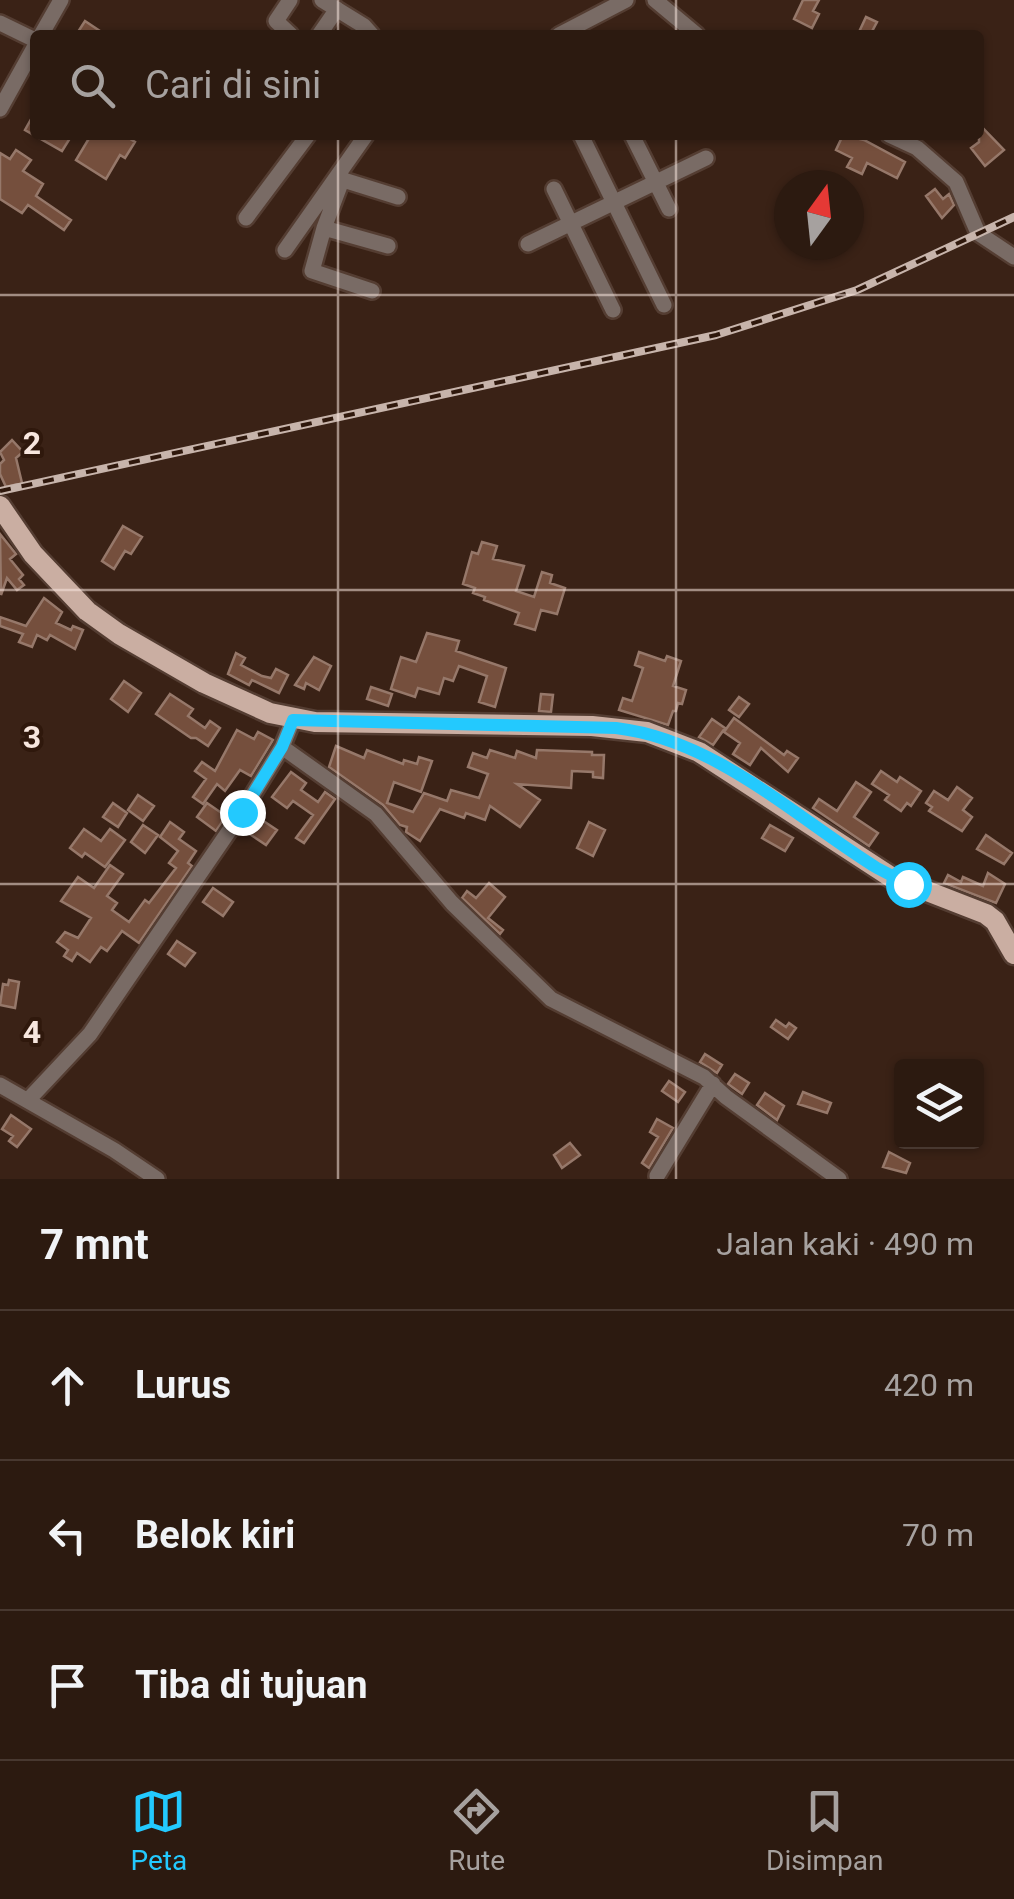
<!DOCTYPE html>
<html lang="id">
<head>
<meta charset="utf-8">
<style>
	body { margin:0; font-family:Roboto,sans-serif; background:#38271e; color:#f1f3f6 }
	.controls { position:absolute; right:30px; bottom:30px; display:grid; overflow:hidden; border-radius:10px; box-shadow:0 2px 8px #0004 }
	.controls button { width:90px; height:90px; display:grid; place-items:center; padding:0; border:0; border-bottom:2px solid #483830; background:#2c1a10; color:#f1f3f6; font:50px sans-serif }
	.compass { position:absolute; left:774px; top:170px; width:90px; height:90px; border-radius:50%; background:#2c1a10; box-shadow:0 2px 8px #0004; rotate:15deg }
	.stop { position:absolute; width:30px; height:30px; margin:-22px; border:8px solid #23c9fe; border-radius:50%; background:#fff }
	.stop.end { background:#23c9fe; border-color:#fff; box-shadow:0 2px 10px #0008 }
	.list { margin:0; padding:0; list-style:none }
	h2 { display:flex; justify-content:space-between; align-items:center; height:130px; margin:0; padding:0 40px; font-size:42px }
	h2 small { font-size:32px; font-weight:400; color:#a6a19f }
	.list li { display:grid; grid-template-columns:65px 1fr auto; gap:30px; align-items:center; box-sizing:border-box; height:150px; padding:0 40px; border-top:2px solid #483830 }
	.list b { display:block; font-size:38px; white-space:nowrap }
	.list em { font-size:32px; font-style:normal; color:#a6a19f }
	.icon { flex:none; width:55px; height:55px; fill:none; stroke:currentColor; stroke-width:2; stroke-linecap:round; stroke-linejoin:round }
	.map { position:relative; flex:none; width:1014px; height:1179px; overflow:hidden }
	.search { position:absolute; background:#2c1a10; box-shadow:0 2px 8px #0004; left:30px; right:30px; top:30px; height:110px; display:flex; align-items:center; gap:25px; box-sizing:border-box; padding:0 35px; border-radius:10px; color:#a6a19f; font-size:38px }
	.sheet { height:580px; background:#2c1a10 }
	nav { display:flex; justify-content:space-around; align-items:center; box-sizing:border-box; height:140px; border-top:2px solid #483830; background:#2c1a10; font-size:28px; color:#a6a19f }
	nav a { display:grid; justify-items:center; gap:5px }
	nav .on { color:#23c9fe }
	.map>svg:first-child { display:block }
</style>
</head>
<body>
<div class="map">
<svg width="1014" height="1179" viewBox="0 0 1014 1179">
	<rect width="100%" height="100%" fill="#3a2216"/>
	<!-- building -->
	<path fill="#754f3d" stroke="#96786a" stroke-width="2.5" d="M 803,0 L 819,0 L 813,11 L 819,14 L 812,28 L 794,19 Z
		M 866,17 L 877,22 L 870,35 L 859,32 Z
		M 85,21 L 106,35 L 76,35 Z
		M 35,112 L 35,135 L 72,135 L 62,151 L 25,130 Z
		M 979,124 L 1004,150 L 985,166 L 971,148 L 979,142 Z
		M 91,135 L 124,135 L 135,142 L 125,158 L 120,155 L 106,179 L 76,160 Z
		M 843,135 L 864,140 L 905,162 L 897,178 L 867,163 L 862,174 L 847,167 L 852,158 L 836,150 Z
		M 16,150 L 31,160 L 23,171 L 43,184 L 36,196 L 71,220 L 64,230 L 28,205 L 22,213 L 0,199 L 0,153 L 10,159 Z
		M 935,189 L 943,199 L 949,194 L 954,205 L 942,218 L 926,196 Z
		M 12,440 L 23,452 L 16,458 L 22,483 L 6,487 L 0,474 L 0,464 L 4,460 L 0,452 Z
		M 123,526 L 142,537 L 131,554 L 125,551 L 114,569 L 102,561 Z
		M 0,534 L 16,554 L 10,559 L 23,575 L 19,579 L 24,585 L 17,590 L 7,578 L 1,595 Z
		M 482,542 L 497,546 L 493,559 L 524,566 L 516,591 L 534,597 L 542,572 L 552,575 L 550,583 L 565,588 L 557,614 L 541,610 L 535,630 L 515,624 L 519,613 L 484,600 L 485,597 L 473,593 L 475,588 L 463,584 L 472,552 L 478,554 Z
		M 44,598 L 62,612 L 56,623 L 71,630 L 73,626 L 83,630 L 75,649 L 50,635 L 47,640 L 37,635 L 32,647 L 19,642 L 23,634 L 0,626 L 0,617 L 26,626 Z
		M 427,633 L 459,641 L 456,651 L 506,668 L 495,707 L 479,702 L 487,676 L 459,666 L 453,681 L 444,678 L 439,694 L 418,688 L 415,697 L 391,689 L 401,657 L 416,662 Z
		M 639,652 L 665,661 L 667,656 L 681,661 L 673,686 L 686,690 L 682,704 L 678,703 L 676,711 L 673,711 L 668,725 L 619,710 L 623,698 L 632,701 L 643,668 L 635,665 Z
		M 236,653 L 245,658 L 241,665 L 262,676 L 271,678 L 276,669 L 288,675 L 279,693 L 252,680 L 249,685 L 228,674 Z
		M 314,657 L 331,666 L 319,690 L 306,683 L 304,689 L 295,685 Z
		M 124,681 L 141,693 L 128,712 L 111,699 Z
		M 371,687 L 392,694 L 388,706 L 367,699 Z
		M 170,694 L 193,709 L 188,716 L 205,728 L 210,721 L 220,728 L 208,746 L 196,738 L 191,738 L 156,714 Z
		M 541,694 L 553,695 L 551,712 L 539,711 Z
		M 739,697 L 749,704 L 739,717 L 729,710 Z
		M 734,718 L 784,755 L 787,751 L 798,758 L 788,772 L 761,748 L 750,765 L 733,754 L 740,743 L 724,732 Z
		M 712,719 L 725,728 L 713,745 L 699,737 Z
		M 237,730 L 254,739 L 258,732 L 273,740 L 251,776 L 240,770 L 225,791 L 217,784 L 203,804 L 193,797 L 206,779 L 195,771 L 202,762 L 215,771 Z
		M 336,746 L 364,758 L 367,750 L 403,764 L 404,760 L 417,764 L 419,757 L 432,761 L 421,792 L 394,782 L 387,803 L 413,812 L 424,793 L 447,801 L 451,790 L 479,798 L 488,774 L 468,767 L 473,753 L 487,758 L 490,750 L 515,758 L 517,751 L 536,758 L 537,750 L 592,752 L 592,755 L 604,755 L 603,778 L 593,777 L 593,772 L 572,771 L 571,788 L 517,784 L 540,800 L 520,827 L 490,806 L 485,820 L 466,813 L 464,818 L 440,809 L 420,841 L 406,832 L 407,827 L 400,825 L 383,805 L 329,767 Z
		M 881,771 L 897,782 L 900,777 L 921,791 L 911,806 L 907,803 L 901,811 L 885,800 L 889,795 L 872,784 Z
		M 291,772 L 306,783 L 301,790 L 318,802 L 325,792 L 335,799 L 304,843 L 296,838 L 313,815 L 293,801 L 287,808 L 272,797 Z
		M 856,782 L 871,792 L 854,817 L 878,833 L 869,846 L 813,808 L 819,799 L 837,811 Z
		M 957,787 L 972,798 L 963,810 L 972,817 L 962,831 L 929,811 L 932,807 L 926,803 L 934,791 L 948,800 Z
		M 138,795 L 154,806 L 143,821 L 128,810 Z
		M 113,803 L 127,813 L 118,827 L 103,817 Z
		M 207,803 L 226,816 L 216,831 L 197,817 Z
		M 259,818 L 277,830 L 266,845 L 248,833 Z
		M 170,822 L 184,832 L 179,839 L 196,851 L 188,863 L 192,866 L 139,943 L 122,931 L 107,951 L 101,947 L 90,962 L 77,953 L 72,961 L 64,956 L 68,950 L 57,942 L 65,932 L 78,938 L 91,918 L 61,901 L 78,877 L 94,888 L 110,865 L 123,874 L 107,896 L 117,903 L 112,910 L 129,922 L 145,900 L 149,903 L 176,868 L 169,863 L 178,851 L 160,837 Z
		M 589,822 L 605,830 L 593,856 L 577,848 Z
		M 143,825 L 158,835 L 145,853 L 131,842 Z
		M 770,825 L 793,838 L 785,851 L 762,838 Z
		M 84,829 L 101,841 L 110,829 L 125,840 L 105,867 L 85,853 L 82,857 L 70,848 Z
		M 986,835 L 1012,853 L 1004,864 L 977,849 Z
		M 988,873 L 1005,884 L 996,903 L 944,883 L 948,875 L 961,882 L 963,877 L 983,886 Z
		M 489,883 L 505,897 L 488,918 L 503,930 L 500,934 L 462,898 L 467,891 L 476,898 Z
		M 213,888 L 233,902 L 223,916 L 203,902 Z
		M 177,941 L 195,953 L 185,966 L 168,954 Z
		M 9,980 L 19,982 L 15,1008 L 0,1005 L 3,984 L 8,985 Z
		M 776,1020 L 786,1027 L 789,1023 L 796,1028 L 788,1039 L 771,1027 Z
		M 705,1054 L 722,1065 L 717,1073 L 700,1062 Z
		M 735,1074 L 749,1083 L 742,1094 L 728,1084 Z
		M 669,1081 L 685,1092 L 678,1102 L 662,1091 Z
		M 803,1092 L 831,1103 L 827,1113 L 798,1104 Z
		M 765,1093 L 784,1106 L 777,1120 L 757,1105 Z
		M 11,1115 L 31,1129 L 17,1147 L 9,1141 L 13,1136 L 2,1129 Z
		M 657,1119 L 673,1128 L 649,1168 L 642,1163 L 658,1137 L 650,1132 Z
		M 570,1143 L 580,1155 L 562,1168 L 554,1155 Z
		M 889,1152 L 910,1163 L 906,1173 L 883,1167 Z"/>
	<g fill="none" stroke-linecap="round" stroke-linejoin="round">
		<!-- minor casing -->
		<g stroke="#543d32" stroke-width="20">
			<path id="minor" d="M 290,0 L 276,21 L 291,35
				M 322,0 L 364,26 L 372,35
				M 655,0 L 697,35
				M 0,23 L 35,40
				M 41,35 L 61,0
				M 319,35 L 337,9
				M 559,35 L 626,0
				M 0,109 L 35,46
				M 581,135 L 664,305
				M 632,135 L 669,209
				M 889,135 L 917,148 L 956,182 L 978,233 L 1014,257
				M 337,178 L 398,197
				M 341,183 L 324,228 L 388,246
				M 554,189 L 613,310
				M 246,218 L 308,135
				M 324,228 L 312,271 L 372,291
				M 528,244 L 706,158
				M 285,250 L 366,135
				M 282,747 L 376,814 L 452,903 L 551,999 L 704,1077 L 726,1097 L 839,1179
				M 0,1085 L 114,1150 L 157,1179
				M 29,1099 L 90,1034 L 242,812 L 282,747 L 293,720
				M 657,1176 L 713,1084"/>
		</g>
		<!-- major casing -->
		<g stroke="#543d32" stroke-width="25">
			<path id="major" d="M 0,506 L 33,554 L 87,611 L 119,634 L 204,683 L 270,713 L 315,722 L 592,726 L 647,732 L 699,752 L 891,877 L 986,914 L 995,921 L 1014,954"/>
		</g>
		<!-- minor -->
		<use href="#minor" stroke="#796b65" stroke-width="15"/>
		<!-- major -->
		<use href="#major" stroke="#caaea2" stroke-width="20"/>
		<!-- rail casing -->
		<g stroke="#c7b4ab" stroke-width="8">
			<path id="rail" d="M 0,491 L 716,335 L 857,290 L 1014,217"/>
		</g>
		<!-- rail -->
		<use href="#rail" stroke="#2f180c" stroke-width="4" stroke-dasharray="11" stroke-linecap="butt"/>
	</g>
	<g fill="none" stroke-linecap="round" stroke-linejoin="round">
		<!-- route -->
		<path stroke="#23c9fe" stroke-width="12" d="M 242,812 L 282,747 L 293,720 L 616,728 C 716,740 795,817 877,868 L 908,884"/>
	</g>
	<!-- grid -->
	<path fill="none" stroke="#f7e6de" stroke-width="2.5" stroke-opacity="0.55" d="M 338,0 L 338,35M 676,0 L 676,35M 338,135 L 338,1179M 676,135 L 676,1179M 0,295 L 1014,295M 0,590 L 1014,590M 0,884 L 1014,884"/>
	<g font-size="32" text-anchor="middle" font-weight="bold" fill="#f7e6de" stroke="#2f180c" stroke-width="8" stroke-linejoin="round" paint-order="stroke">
		<text x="32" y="454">2</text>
		<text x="32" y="748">3</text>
		<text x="32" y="1043">4</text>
	</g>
</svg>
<div class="controls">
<button><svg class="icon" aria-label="layers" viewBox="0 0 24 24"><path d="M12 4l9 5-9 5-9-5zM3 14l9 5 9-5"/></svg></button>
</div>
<svg class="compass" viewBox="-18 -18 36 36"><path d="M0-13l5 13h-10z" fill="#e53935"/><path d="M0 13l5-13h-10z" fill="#a6a19f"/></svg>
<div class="stop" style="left:908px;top:884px"></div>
<div class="stop end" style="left:242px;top:812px"></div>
<div class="search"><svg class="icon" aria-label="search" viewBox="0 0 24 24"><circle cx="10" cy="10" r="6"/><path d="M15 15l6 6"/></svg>Cari di sini</div>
</div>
<section class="sheet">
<h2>7 mnt<small>Jalan kaki · 490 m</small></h2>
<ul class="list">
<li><svg class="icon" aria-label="ahead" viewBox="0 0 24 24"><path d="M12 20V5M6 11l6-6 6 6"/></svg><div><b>Lurus</b></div><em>420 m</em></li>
<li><svg class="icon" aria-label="left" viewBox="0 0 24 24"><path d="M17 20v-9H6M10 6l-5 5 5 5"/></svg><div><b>Belok kiri</b></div><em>70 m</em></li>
<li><svg class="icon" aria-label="arrive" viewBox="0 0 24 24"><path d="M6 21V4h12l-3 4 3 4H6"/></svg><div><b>Tiba di tujuan</b></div></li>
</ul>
</section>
<nav>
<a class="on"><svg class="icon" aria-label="map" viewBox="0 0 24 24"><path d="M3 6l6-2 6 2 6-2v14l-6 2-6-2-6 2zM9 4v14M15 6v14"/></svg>Peta</a>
<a><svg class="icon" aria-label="directions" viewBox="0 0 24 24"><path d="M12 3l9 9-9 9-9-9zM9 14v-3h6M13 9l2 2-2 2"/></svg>Rute</a>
<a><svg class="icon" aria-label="saved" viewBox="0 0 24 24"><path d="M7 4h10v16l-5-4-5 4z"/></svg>Disimpan</a>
</nav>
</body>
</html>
